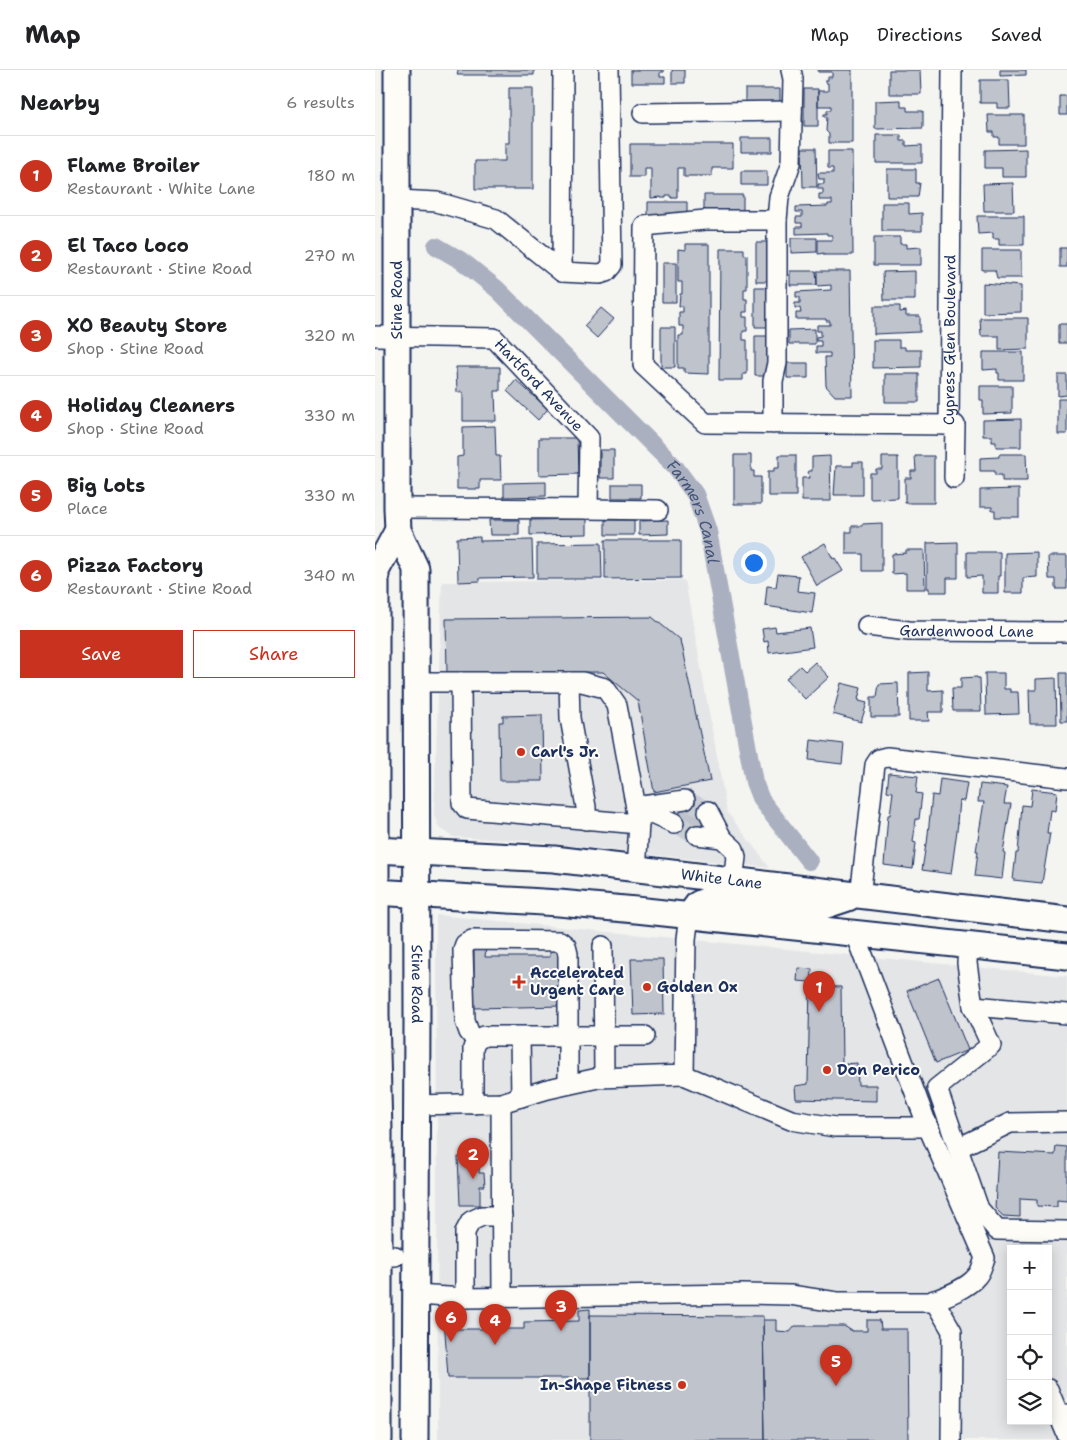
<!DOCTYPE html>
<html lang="en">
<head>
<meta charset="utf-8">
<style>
	body { margin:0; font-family:"Shantell Sans",sans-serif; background:#f6f6f6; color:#202124 }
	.controls { position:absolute; right:15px; bottom:15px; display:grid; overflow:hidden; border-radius:0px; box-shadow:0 2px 12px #0003 }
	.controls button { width:45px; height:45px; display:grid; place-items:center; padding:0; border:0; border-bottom:1px solid #e0e0e0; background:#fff; color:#202124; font:25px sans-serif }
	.you { position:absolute; left:378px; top:492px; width:18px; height:18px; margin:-12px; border:4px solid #fff; border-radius:50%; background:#1a73e8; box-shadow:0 0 0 8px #1a73e833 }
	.badge { display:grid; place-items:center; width:32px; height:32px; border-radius:50%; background:#c8321e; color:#fff; font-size:16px; font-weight:700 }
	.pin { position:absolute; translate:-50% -41px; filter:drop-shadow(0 1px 2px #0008) }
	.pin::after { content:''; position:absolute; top:26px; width:18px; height:15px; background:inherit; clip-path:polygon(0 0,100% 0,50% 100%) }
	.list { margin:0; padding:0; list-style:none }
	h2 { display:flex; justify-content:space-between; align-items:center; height:65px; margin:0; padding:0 20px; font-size:21px }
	h2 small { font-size:16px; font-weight:400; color:#757577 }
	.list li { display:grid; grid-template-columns:32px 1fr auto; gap:15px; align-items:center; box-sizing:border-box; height:80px; padding:0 20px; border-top:1px solid #e0e0e0 }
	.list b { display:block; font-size:19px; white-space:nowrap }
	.list p { margin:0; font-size:16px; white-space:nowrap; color:#757577 }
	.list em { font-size:16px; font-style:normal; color:#757577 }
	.actions { display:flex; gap:10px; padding:15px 20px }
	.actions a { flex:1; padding:11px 0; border:1px solid #c8321e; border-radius:0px; text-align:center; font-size:18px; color:#c8321e }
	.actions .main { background:#c8321e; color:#fff }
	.icon { flex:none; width:28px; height:28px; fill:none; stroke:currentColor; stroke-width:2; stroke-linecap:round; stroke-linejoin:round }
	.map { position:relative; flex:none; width:692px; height:1370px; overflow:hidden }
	header { display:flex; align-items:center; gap:30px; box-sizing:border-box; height:70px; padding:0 25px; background:#fff; border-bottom:1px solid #e0e0e0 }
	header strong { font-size:24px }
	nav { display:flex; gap:28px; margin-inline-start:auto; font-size:18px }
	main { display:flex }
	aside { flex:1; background:#fff }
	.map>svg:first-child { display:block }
</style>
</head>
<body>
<header>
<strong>Map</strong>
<nav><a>Map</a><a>Directions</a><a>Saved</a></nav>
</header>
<main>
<aside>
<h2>Nearby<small>6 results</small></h2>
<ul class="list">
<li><span class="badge">1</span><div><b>Flame Broiler</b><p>Restaurant · White Lane</p></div><em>180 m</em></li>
<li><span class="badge">2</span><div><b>El Taco Loco</b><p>Restaurant · Stine Road</p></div><em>270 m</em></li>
<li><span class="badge">3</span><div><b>XO Beauty Store</b><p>Shop · Stine Road</p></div><em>320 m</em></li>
<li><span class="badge">4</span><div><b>Holiday Cleaners</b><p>Shop · Stine Road</p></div><em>330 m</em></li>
<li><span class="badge">5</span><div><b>Big Lots</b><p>Place</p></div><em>330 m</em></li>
<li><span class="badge">6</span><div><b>Pizza Factory</b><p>Restaurant · Stine Road</p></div><em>340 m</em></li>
</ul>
<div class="actions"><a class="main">Save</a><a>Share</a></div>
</aside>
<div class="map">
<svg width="692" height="1370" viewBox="0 0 692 1370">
	<rect width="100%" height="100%" fill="#f4f4f1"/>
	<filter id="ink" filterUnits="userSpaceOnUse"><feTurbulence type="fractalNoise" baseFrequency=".02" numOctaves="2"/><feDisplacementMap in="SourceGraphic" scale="10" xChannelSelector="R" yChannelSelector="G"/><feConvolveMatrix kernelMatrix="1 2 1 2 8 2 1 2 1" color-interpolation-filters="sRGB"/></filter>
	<g filter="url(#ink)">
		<!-- built -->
		<path fill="#e4e5e6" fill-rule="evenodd" d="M 310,510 L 352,742 L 395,798 L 155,771 L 78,767 L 64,758 L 59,745 L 67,512 Z
			M 61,845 L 692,906 L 692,1370 L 63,1370 ZM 636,1179 L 673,1179 L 673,1351 L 636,1351 Z"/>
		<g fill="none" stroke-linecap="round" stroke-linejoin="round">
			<!-- canal -->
			<path stroke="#aab0bf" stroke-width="18" id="s1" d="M 61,176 L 87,191 L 122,219 L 300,397 L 320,424 L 333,461 L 379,712 L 386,730 L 434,791"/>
		</g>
		<!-- building -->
		<path fill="#bfc3cc" stroke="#1b2f5e" d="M 83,0 L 159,0 L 159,5 L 82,5 Z
			M 256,0 L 289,0 L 289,2 L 285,2 L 285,7 L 290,7 L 290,13 L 256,13 Z
			M 297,0 L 310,0 L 310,13 L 297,13 Z
			M 443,0 L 477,0 L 477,73 L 454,73 L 454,64 L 451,61 L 452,47 L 449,47 L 449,44 L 452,44 L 452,40 L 456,40 L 456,36 L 443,36 L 443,21 L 453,21 L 453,13 L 450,13 L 450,10 L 453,10 L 453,7 L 457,7 L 457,2 L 443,2 Z
			M 514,0 L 545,0 L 546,24 L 514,24 Z
			M 625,0 L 651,0 L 651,5 L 625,6 Z
			M 605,10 L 634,10 L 635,38 L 622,38 L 622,33 L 605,33 Z
			M 134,18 L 158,18 L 158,119 L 100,119 L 100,91 L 130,91 L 130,73 L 134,73 Z
			M 370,19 L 405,19 L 405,33 L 370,33 Z
			M 429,19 L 443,19 L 443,56 L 429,56 Z
			M 685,26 L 692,26 L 692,45 L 685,45 Z
			M 526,30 L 526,37 L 532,37 L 532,41 L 548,41 L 548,58 L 500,59 L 500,31 Z
			M 613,45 L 649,45 L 649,74 L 624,74 L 624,67 L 619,67 L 619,62 L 614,62 Z
			M 501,65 L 526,65 L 526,71 L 531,71 L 531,76 L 547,75 L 547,93 L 501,93 Z
			M 366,68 L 397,68 L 397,82 L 366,82 Z
			M 255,74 L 358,74 L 358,98 L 337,98 L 337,106 L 309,106 L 309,98 L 303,98 L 303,128 L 297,128 L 297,126 L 291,126 L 291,128 L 286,128 L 286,127 L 276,128 L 276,98 L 269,98 L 269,107 L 255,107 Z
			M 427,78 L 441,78 L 442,117 L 428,117 Z
			M 651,79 L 651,107 L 627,107 L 627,98 L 610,98 L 610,80 Z
			M 453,81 L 477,81 L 478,185 L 449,185 L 449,183 L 443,184 L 443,170 L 457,170 L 457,165 L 452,165 L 452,163 L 421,164 L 421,157 L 427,157 L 427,153 L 421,153 L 421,147 L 427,147 L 427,142 L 421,142 L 421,137 L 453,136 L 453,134 L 457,134 L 457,130 L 444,130 L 444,124 L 448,124 L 448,119 L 443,119 L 443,114 L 449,114 L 449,109 L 444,109 L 443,103 L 458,103 L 458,98 L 453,98 Z
			M 512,99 L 541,99 L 541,113 L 545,113 L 543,127 L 512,127 Z
			M 366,101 L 392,101 L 392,115 L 366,115 Z
			M 638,113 L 639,141 L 609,141 L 608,114 Z
			M 329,125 L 368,125 L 368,140 L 329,140 Z
			M 273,132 L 312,132 L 312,146 L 273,146 Z
			M 507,133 L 534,133 L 534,144 L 547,143 L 547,161 L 507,161 Z
			M 602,146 L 649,146 L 649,175 L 624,175 L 624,169 L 618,169 L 618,163 L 603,164 Z
			M 499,167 L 525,167 L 525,174 L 531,174 L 531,178 L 546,177 L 546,195 L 499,195 Z
			M 416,168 L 442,168 L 442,182 L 416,183 Z
			M 381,172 L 395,172 L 395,211 L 381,211 Z
			M 310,174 L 334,174 L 334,304 L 309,303 L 309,298 L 303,298 L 303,265 L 308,265 L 308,256 L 304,256 L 304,242 L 308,242 L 308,236 L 304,236 L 305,224 L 307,224 L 307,212 L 303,212 L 303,179 L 310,180 Z
			M 685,178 L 692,178 L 692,197 L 685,197 Z
			M 345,179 L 369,179 L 369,185 L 372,185 L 372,219 L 369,219 L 369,229 L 372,229 L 372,242 L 368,242 L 368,247 L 372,247 L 372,261 L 368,261 L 368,270 L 372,270 L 372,304 L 368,304 L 368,310 L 344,310 Z
			M 607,180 L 646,180 L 646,208 L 622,208 L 620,200 L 607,200 Z
			M 287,193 L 301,193 L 301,232 L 287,232 Z
			M 415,201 L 441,201 L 442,215 L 415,215 Z
			M 442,201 L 475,201 L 477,326 L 460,326 L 451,316 L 450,287 L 455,287 L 455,283 L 441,283 L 441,276 L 446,276 L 446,271 L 441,271 L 441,267 L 446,266 L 446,261 L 442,261 L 442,255 L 455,255 L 455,251 L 451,251 L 451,249 L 421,249 L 421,243 L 426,243 L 425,238 L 420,238 L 420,233 L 425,233 L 425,227 L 421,227 L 421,222 L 456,220 L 456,215 L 442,216 Z
			M 540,201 L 540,230 L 509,230 L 508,202 Z
			M 608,213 L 646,216 L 646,242 L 608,243 Z
			M 380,217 L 395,217 L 394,257 L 380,257 Z
			M 499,236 L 525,236 L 525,242 L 531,241 L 531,246 L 545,246 L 545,262 L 499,264 Z
			M 226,238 L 239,249 L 222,268 L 209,256 Z
			M 605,248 L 653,248 L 653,279 L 624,280 L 624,266 L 606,266 Z
			M 684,254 L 692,254 L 692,273 L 684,273 Z
			M 286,257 L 300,257 L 300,297 L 286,297 Z
			M 440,259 L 440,274 L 414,274 L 414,260 Z
			M 380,266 L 394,266 L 394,306 L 380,306 Z
			M 498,270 L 524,270 L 524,277 L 530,277 L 530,280 L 546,280 L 546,297 L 498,298 Z
			M 608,282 L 648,282 L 648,310 L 624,310 L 624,303 L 622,303 L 622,299 L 608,300 Z
			M 412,293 L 433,293 L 433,308 L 412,308 Z
			M 81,297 L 125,297 L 125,321 L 120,321 L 121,351 L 88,351 L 88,322 L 82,322 Z
			M 510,304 L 544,304 L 544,332 L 510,332 Z
			M 683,305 L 692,305 L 692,325 L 683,326 Z
			M 141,310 L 173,339 L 163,350 L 132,321 Z
			M 605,316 L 637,316 L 637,343 L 608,344 L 608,330 L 605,330 Z
			M 683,329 L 692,329 L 692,364 L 683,364 Z
			M 646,349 L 646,377 L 621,377 L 621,372 L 617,372 L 617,366 L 608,366 L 608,350 Z
			M 120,356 L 121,386 L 125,386 L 126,410 L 105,410 L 105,419 L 82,419 L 82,387 L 88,386 L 88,357 Z
			M 164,368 L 202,368 L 203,404 L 164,405 Z
			M 225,380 L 239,380 L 239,408 L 225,408 Z
			M 624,384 L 651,384 L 652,411 L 627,411 L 627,405 L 620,405 L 620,401 L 605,401 L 605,388 L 624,387 Z
			M 359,385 L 376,385 L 376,401 L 379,401 L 379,407 L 386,407 L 386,434 L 359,434 Z
			M 404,385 L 421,385 L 421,426 L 393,426 L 393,401 L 399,401 L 399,398 L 404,398 Z
			M 455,386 L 456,431 L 427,431 L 427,408 L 434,408 L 433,401 L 437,401 L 437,387 Z
			M 540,386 L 559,386 L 559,433 L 530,433 L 530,408 L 536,408 L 536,401 L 541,401 Z
			M 507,387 L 523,387 L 523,428 L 495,429 L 495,403 L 501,403 L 501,399 L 507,399 Z
			M 478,392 L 488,392 L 488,425 L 459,425 L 461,396 L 478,396 Z
			M 171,412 L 171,426 L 129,427 L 129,413 Z
			M 237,414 L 266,414 L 266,428 L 237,428 Z
			M 644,419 L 644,447 L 620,447 L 620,440 L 617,440 L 617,437 L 605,437 L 605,420 Z
			M 212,449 L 212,464 L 155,465 L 155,450 Z
			M 114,450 L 144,450 L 144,465 L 115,465 Z
			M 230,450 L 259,450 L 259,465 L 230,465 Z
			M 293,450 L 293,464 L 264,465 L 264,451 Z
			M 507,453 L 507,501 L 488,501 L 488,484 L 471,484 L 471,462 L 477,462 L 477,456 L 487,456 L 487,454 Z
			M 105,467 L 105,471 L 157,470 L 158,507 L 105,508 L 105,511 L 83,512 L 82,468 Z
			M 230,470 L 306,470 L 306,508 L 230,509 Z
			M 583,472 L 583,508 L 572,508 L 572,522 L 554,522 L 554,518 L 552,518 L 552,473 Z
			M 226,473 L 227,509 L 162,509 L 162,474 Z
			M 450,473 L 458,489 L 460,488 L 468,501 L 442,516 L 426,487 Z
			M 531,480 L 549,480 L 550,519 L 531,519 L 531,503 L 517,504 L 517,484 L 531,483 Z
			M 592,482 L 625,482 L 625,506 L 623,506 L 623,523 L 607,523 L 607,506 L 592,507 Z
			M 662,482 L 662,507 L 648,508 L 648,523 L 630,523 L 630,483 Z
			M 673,486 L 692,486 L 692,519 L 681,519 L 681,509 L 674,509 Z
			M 403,504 L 424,506 L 422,521 L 440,523 L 437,543 L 390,536 L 392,516 L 401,517 Z
			M 277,547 L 305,570 L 335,711 L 279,722 L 263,631 L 228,602 L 72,603 L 71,549 Z
			M 400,557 L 401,562 L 435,558 L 438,577 L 394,583 L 393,571 L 389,572 L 387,559 Z
			M 440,592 L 454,607 L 430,629 L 411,609 L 425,596 L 430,601 Z
			M 553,602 L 553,621 L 568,620 L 568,642 L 553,642 L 554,651 L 534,651 L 534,603 Z
			M 610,603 L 629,603 L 629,619 L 635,619 L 635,622 L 643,622 L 644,644 L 611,645 Z
			M 685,603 L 692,603 L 692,651 L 686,651 Z
			M 602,607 L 602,608 L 605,608 L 606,641 L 578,641 L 577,618 L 586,618 L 586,608 Z
			M 681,608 L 682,654 L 655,654 L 654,620 L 661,620 L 661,609 Z
			M 466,613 L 486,618 L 483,629 L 484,629 L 484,631 L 492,633 L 486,652 L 458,644 Z
			M 523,613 L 524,647 L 496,647 L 496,627 L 502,627 L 504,614 Z
			M 167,645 L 168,711 L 125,711 L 124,652 L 128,652 L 128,646 Z
			M 436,670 L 469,674 L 467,694 L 434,690 Z
			M 514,703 L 543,706 L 541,723 L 547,724 L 544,749 L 541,749 L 538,772 L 541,773 L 538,799 L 509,795 L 513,745 L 515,745 L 518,722 L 512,721 Z
			M 565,709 L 592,713 L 589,731 L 584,730 L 582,753 L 583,753 L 576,804 L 547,800 L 551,774 L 552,774 L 557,725 L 563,726 Z
			M 605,714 L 632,717 L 629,734 L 636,734 L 628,782 L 630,783 L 627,809 L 600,806 L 603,781 L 601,781 L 609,732 L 603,732 Z
			M 657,719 L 682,722 L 680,741 L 675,740 L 672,763 L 675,763 L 667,813 L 638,810 L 641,783 L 643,783 L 647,735 L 655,736 Z
			M 312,726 L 335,736 L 320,769 L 297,758 Z
			M 99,877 L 111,877 L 110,887 L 175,887 L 175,877 L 188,877 L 188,936 L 99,938 Z
			M 256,889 L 288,889 L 289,944 L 258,945 Z
			M 423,898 L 437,899 L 436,916 L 466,917 L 467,994 L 482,993 L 483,1015 L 501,1015 L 501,1031 L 421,1029 L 420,1016 L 433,1014 L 435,912 L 422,911 Z
			M 564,908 L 593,980 L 561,993 L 532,921 Z
			M 681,1076 L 692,1077 L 692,1131 L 682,1130 L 682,1137 L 662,1136 L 662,1130 L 645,1129 L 645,1147 L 628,1146 L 620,1138 L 623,1082 L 680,1085 Z
			M 83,1087 L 105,1087 L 104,1103 L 109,1103 L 110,1116 L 105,1116 L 105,1135 L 85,1135 Z
			M 215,1239 L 215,1308 L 73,1308 L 69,1247 L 81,1248 L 81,1259 L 149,1259 L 149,1252 L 204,1251 L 204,1240 Z
			M 215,1245 L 388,1246 L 390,1370 L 215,1370 Z
			M 388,1250 L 401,1250 L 401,1261 L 415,1262 L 420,1256 L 469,1256 L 477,1261 L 492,1261 L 492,1250 L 505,1250 L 506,1259 L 532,1259 L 533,1370 L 390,1370 Z"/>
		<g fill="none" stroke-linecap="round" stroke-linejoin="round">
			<!-- minor-tunnel -->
			<path stroke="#c9cdd4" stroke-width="19" stroke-dasharray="19 9" stroke-linecap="butt" d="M 310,730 L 333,741
				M 299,754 L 322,765"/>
			<!-- minor casing -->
			<g stroke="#1b2f5e" stroke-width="22">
				<g id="minor">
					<path d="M 188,0 L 187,202 L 225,204 L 231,202 L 237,195 L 234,0"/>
					<path d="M 268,43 L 417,41"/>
					<path d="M 23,130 L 62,132 L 121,149 L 187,202"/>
					<path d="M 402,150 L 404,127 L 416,93 L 418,9 L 416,0"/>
					<path id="s2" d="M 0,266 L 119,268 L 214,368 L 213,439 L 22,438"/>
					<path d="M 398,354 L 398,311 L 402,293 L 402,150 L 330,150 L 269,156 L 268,295 L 330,353 L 580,355 L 579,408"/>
					<path id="s3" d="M 574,355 L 577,0"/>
					<path d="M 213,439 L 283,440"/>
					<path id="s4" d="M 492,556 L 534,561 L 692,562"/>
					<path d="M 40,612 L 207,612 L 230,618 L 242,635 L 264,754 L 261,800"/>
					<path d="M 86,612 L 87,733 L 92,739 L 264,754"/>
					<path d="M 194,612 L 195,648 L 211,737 L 211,750"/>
					<path d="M 261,737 L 310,730"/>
					<path d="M 261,737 L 299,754"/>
					<path d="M 333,741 L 347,768"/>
					<path d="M 322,765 L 347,768 L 359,779 L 361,787 L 358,811"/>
					<path d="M 485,827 L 500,695 L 504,689 L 512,687 L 692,708"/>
					<path d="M 593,875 L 592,893 L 598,936 L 616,975 L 562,1018 L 604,1139 L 622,1160 L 692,1161"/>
					<path d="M 228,876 L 229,1007"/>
					<path d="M 598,936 L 692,944"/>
					<path d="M 145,967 L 146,1027"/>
					<path d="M 101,971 L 94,962 L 90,951 L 88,880 L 90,874 L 97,870 L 185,871 L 191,876 L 193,884 L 193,1014"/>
					<path d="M 309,1005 L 416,1050 L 460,1057 L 553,1057 L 480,864"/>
					<path d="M 126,1033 L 127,1227"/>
					<path d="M 98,1034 L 98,978 L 101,971 L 109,966 L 270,966"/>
					<path d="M 41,1035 L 126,1033 L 173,1019 L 223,1008 L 309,1005 L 311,869 L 314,846"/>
					<path d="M 583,1078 L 635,1053 L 692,1052"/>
					<path d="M 0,1186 L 20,1186"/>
					<path d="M 40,1225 L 90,1228 L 368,1224 L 415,1225 L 462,1232 L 555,1232 C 569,1227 592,1219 602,1206 C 606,1202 608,1193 610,1188 L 553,1057"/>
					<path d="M 90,1228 L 90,1162 L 96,1151 L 107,1146 L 127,1146"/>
					<path d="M 559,1230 L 577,1261 L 576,1370"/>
					<path d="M 673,1319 L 685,1348"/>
					<path d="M 692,1344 L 685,1348 L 692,1365"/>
				</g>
			</g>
			<!-- major casing -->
			<g stroke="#1b2f5e" stroke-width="29">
				<g id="major">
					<path id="s5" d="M 22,0 L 22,438 L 23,460 L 41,499 L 42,950 L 40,1370"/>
					<path id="s6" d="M 0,780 L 179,789 L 692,850"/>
					<path d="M 0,822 L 184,833 L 261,840 L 692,886"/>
					<path d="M 314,846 L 323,834 L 337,828 L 440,839 L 473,828"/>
					<path d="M 4,1370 L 4,1061 L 1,944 L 1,501 L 23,460"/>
				</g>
			</g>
			<!-- minor -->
			<use href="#minor" stroke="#fdfcf7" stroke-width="19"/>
			<!-- major -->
			<use href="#major" stroke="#fdfcf7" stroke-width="25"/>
		</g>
	</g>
	<!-- markers -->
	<g fill="#c8321e" stroke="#fdfcf7" stroke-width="2">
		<circle cx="146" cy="682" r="5"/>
		<path d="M141.5 904.5h5v5h5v5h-5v5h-5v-5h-5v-5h5z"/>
		<circle cx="272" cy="917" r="5"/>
		<circle cx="452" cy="1000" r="5"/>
		<circle cx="307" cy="1315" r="5"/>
	</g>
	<g text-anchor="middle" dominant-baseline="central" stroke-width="4" stroke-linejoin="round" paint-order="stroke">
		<!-- street labels -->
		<g font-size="15" fill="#1b2f5e" stroke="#fdfcf7">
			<text transform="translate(22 230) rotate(-90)">Stine Road</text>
			<text stroke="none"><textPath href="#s3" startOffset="85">Cypress Glen Boulevard</textPath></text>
			<text stroke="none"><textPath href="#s2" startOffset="184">Hartford Avenue</textPath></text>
			<text stroke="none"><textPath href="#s4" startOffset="100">Gardenwood Lane</textPath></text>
			<text stroke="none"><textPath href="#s6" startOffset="348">White Lane</textPath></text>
			<text stroke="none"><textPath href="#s5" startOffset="918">Stine Road</textPath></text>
		</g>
		<!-- poi labels -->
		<g font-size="15" font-weight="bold" fill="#1b2f5e" stroke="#fdfcf7" text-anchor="start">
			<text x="156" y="682">Carl's Jr.</text>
			<text x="155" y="903">Accelerated<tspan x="155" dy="17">Urgent Care</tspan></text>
			<text x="282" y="917">Golden Ox</text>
			<text x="462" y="1000">Don Perico</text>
			<text x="297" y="1315" text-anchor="end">In-Shape Fitness</text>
		</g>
		<!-- water labels -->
		<g font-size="16" font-style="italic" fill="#46567b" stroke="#fdfcf7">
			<text stroke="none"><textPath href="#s1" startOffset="376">Farmers Canal</textPath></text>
		</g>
	</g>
</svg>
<div class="controls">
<button>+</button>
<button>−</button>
<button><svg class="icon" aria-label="locate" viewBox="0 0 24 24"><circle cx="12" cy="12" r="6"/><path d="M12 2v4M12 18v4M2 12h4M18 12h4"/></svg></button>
<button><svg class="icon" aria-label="layers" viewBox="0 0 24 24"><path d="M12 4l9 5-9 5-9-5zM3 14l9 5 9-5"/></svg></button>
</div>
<div class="you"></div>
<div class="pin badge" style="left:444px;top:942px">1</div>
<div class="pin badge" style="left:98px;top:1109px">2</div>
<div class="pin badge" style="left:186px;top:1261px">3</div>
<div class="pin badge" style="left:120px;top:1275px">4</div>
<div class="pin badge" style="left:461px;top:1316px">5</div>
<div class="pin badge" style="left:76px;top:1272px">6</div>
</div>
</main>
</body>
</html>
